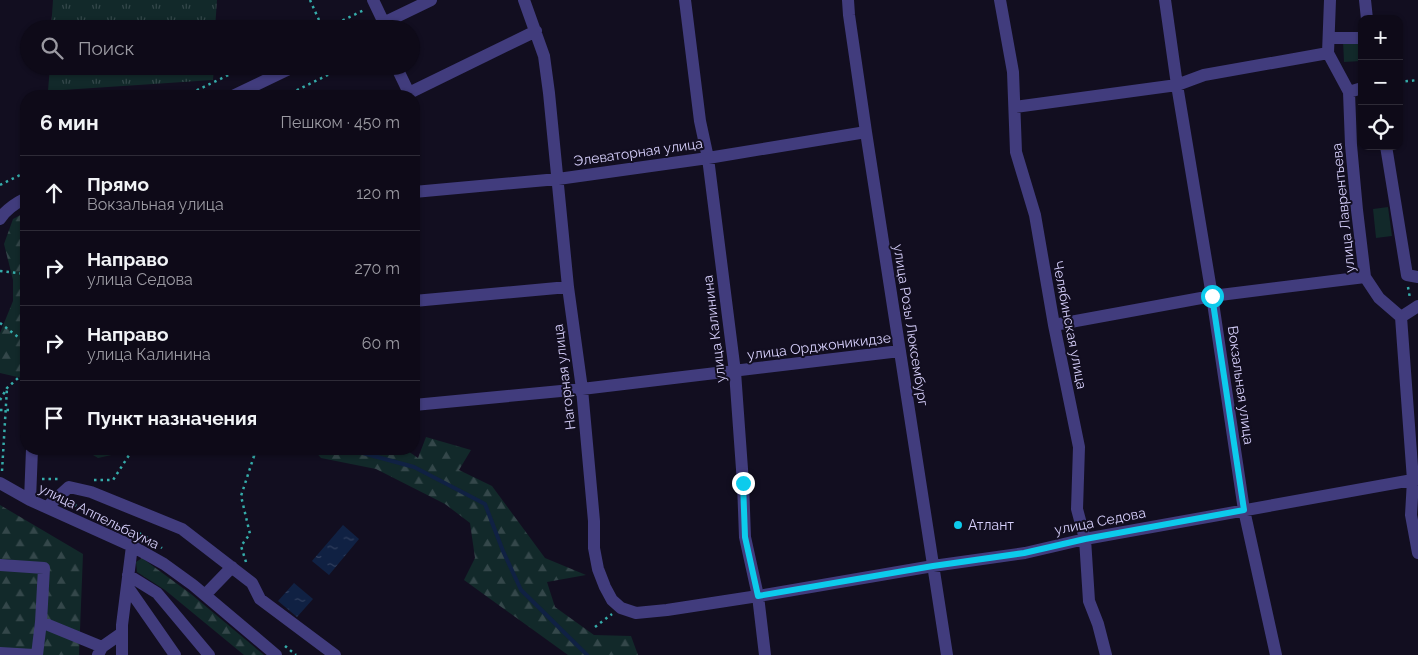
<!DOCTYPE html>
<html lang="ru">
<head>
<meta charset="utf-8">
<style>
	body { margin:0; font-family:Raleway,sans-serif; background:#1c1825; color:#f1f3f6 }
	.controls { position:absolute; right:15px; top:15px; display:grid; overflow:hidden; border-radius:10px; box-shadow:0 1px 4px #0004 }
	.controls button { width:45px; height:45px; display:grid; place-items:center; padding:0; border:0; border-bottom:1px solid #2e2b37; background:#0e0a18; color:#f1f3f6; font:25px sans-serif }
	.stop { position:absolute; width:15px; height:15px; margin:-11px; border:4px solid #0dcbec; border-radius:50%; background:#fff }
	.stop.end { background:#0dcbec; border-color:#fff; box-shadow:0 1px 5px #0008 }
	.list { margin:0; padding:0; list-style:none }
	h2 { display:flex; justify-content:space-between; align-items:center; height:65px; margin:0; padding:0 20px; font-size:21px }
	h2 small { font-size:16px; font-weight:400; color:#9b9aa2 }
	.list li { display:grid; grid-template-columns:32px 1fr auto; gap:15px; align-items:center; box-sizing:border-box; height:75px; padding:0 20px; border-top:1px solid #2e2b37 }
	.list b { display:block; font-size:19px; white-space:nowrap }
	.list p { margin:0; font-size:16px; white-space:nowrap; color:#9b9aa2 }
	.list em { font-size:16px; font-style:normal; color:#9b9aa2 }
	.icon { flex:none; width:28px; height:28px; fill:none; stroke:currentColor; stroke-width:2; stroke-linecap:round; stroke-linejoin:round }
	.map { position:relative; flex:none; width:1418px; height:655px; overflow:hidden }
	.search { position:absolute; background:#0e0a18; box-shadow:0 1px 4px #0004; left:20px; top:20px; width:400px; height:55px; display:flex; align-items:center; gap:12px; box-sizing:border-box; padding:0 18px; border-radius:28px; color:#9b9aa2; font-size:19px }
	.panel { position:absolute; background:#0e0a18; box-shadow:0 1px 4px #0004; left:20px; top:90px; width:400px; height:365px; border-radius:20px }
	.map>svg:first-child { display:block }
</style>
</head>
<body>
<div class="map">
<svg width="1418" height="655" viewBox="0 0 1418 655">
	<defs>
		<pattern id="grass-tufts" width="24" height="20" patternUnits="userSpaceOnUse" patternTransform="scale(1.25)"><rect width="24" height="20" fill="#12292a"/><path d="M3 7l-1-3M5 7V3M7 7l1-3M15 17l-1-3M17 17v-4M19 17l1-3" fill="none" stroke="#34474a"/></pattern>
		<pattern id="forest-firs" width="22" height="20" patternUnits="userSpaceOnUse" patternTransform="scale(1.25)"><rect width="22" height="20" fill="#12292a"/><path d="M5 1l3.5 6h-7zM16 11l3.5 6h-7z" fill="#34474a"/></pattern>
		<pattern id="water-ripples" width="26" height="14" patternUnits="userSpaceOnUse" patternTransform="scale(1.25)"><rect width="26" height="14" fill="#102143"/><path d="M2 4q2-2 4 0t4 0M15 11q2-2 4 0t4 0" fill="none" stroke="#32405f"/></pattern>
	</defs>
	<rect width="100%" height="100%" fill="#120e20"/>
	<!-- grass -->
	<path fill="url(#grass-tufts)" d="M 53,0 L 217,0 L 215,29 L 51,29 Z
		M 50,66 L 214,66 L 213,80 L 48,91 Z"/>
	<!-- forest -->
	<path fill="url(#forest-firs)" d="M 26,212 L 26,379 L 0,373 L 0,333 L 13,301 L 13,280 L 4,244 L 13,219 Z
		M 426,437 L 471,450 L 459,470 L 492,486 L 545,558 L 586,575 L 547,582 L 555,607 L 594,635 L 631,636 L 638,655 L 568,655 L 464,580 L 475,558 L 470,523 L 445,504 L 376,469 L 321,458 L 313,449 L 405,449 L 418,458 Z
		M 83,449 L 138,449 L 98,458 Z
		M 0,505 L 83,554 L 79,655 L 0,655 Z
		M 142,558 L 191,594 L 264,655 L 244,655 L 165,590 L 137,572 L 136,562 Z"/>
	<!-- park -->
	<path fill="#12292a" d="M 1361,40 L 1362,61 L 1344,62 L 1343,41 Z
		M 1388,207 L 1392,236 L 1376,238 L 1373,209 Z"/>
	<!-- water -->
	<path fill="url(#water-ripples)" d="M 343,525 L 359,539 L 329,575 L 312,561 Z
		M 294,583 L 313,599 L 297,617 L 278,601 Z"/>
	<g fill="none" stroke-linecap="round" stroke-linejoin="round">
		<!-- stream -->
		<path stroke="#102143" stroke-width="4" d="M 348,449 L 414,467 L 485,504 L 503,551 L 521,590 L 587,655"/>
		<!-- path -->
		<path stroke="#35acaa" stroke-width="2.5" stroke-dasharray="2.5 4" stroke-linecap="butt" d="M 310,0 L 323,29
			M 325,29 L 364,10
			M 1399,82 L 1418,80
			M 185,96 L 247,66
			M 285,96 L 346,66
			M 0,185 L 26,172
			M 0,271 L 26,274
			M 1408,287 L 1410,298
			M 0,323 L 26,343
			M 0,400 L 7,388 L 26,371
			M 0,410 L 9,410
			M 2,471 L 7,388
			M 42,479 L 61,479
			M 94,480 L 113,480 L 133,449
			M 68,502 L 145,536 L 162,548
			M 246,562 L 241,546 L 250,534 L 241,496 L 254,456 L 252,449
			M 595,627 L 612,614
			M 285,646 L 296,655"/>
		<!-- minor -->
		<path stroke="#413c7d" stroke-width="12" d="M 373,0 L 384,23
			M 524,0 L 544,56 L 549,93 L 568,287 L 582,389 L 594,521 L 594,548 L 598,569 L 605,587 L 612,600 L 621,608 L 636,613 L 667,610 L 758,596 L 933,566 L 1025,553 L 1085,539 L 1418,479
			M 685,0 L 700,121 L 708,158 L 735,372 L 743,483 L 745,537 L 758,596 L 765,655
			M 848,0 L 849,15 L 866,132 L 947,655
			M 1000,0 L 1013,72 L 1016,152 L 1035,215 L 1054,325 L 1079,447 L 1077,509 L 1085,539 L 1089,601 L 1098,624 L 1106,655
			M 1165,0 L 1177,85 L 1212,296 L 1244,510 L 1276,655
			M 1330,0 L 1328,53 L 1349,92 L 1351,145 L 1357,210 L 1365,277 L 1379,298 L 1401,317 L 1413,480 L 1411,515 L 1418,553
			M 1365,0 L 1367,19
			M 371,29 L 431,0
			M 1329,38 L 1362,38
			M 396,66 L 409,93 L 536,31
			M 1349,92 L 1362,88
			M 233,96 L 295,66
			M 1015,107 L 1177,85 L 1204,75 L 1328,53
			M 1386,146 L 1407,275 L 1418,277
			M 414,192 L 558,179 L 708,158 L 866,132
			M 0,219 C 6,209 16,203 26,198
			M 414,301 L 568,287
			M 1401,317 L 1418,306
			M 1054,325 L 1212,296 L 1365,277
			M 414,405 L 582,389 L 900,351
			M 0,483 L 30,500 L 132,546 L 164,564 L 193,585 L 276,655
			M 30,500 L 32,449
			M 47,507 L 69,487 L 91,492 L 182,529 L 252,583 L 260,599 L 335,655
			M 0,565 L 44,568 L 41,622 L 37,655
			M 128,575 L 157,593 L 209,655
			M 127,586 L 175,655
			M 205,595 L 232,567
			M 41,622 L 102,647
			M 0,653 L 34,655
			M 98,655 L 102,647 L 122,633
			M 122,655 L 122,625 L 132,546"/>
	</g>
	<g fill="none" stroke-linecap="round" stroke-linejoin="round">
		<!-- route -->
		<path stroke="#0dcbec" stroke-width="6" d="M 743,483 L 745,537 L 758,596 L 933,566 L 1024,553 L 1085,539 L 1244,510 L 1212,296"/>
	</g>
	<!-- markers -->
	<circle fill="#0dcbec" stroke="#120e20" stroke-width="2" cx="958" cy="525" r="5"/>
	<g text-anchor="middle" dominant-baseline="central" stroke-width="4" stroke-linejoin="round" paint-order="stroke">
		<!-- street labels -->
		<g font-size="14" fill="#d7d0fc" stroke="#120e20">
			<text transform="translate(638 152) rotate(-8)">Элеваторная улица</text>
			<text transform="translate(1343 208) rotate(-96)">улица Лаврентьева</text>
			<text transform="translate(911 325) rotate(81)">улица Розы Люксембург</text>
			<text transform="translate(1070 325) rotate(79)">Челябинская улица</text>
			<text transform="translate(714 329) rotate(-97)">улица Калинина</text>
			<text transform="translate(819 346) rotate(-7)">улица Орджоникидзе</text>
			<text transform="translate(564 377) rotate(-97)">Нагорная улица</text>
			<text transform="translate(1241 385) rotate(82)">Вокзальная улица</text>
			<text transform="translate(99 516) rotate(26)">улица Аппельбаума</text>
			<text transform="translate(1100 521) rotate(-11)">улица Седова</text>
		</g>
		<!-- poi labels -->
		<g font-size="14" fill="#d7d0fc" stroke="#120e20" text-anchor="start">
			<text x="968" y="525">Атлант</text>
		</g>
	</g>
</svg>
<div class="controls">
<button>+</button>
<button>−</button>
<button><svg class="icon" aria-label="locate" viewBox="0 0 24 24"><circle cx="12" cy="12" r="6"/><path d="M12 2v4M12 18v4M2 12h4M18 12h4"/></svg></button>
</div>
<div class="stop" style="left:1212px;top:296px"></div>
<div class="stop end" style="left:743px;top:483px"></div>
<div class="search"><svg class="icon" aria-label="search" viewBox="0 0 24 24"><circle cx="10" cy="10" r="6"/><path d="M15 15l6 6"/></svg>Поиск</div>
<section class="panel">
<h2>6 мин<small>Пешком · 450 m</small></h2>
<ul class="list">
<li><svg class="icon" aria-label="ahead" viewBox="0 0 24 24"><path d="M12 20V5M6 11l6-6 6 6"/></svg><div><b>Прямо</b><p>Вокзальная улица</p></div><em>120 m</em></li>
<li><svg class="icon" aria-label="right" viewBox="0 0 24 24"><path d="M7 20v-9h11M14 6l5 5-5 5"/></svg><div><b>Направо</b><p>улица Седова</p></div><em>270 m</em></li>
<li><svg class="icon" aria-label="right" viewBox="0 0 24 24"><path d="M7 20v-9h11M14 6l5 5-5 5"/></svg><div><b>Направо</b><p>улица Калинина</p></div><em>60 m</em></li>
<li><svg class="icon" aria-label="arrive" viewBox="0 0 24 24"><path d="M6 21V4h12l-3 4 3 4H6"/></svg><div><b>Пункт назначения</b></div></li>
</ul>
</section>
</div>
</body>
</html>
